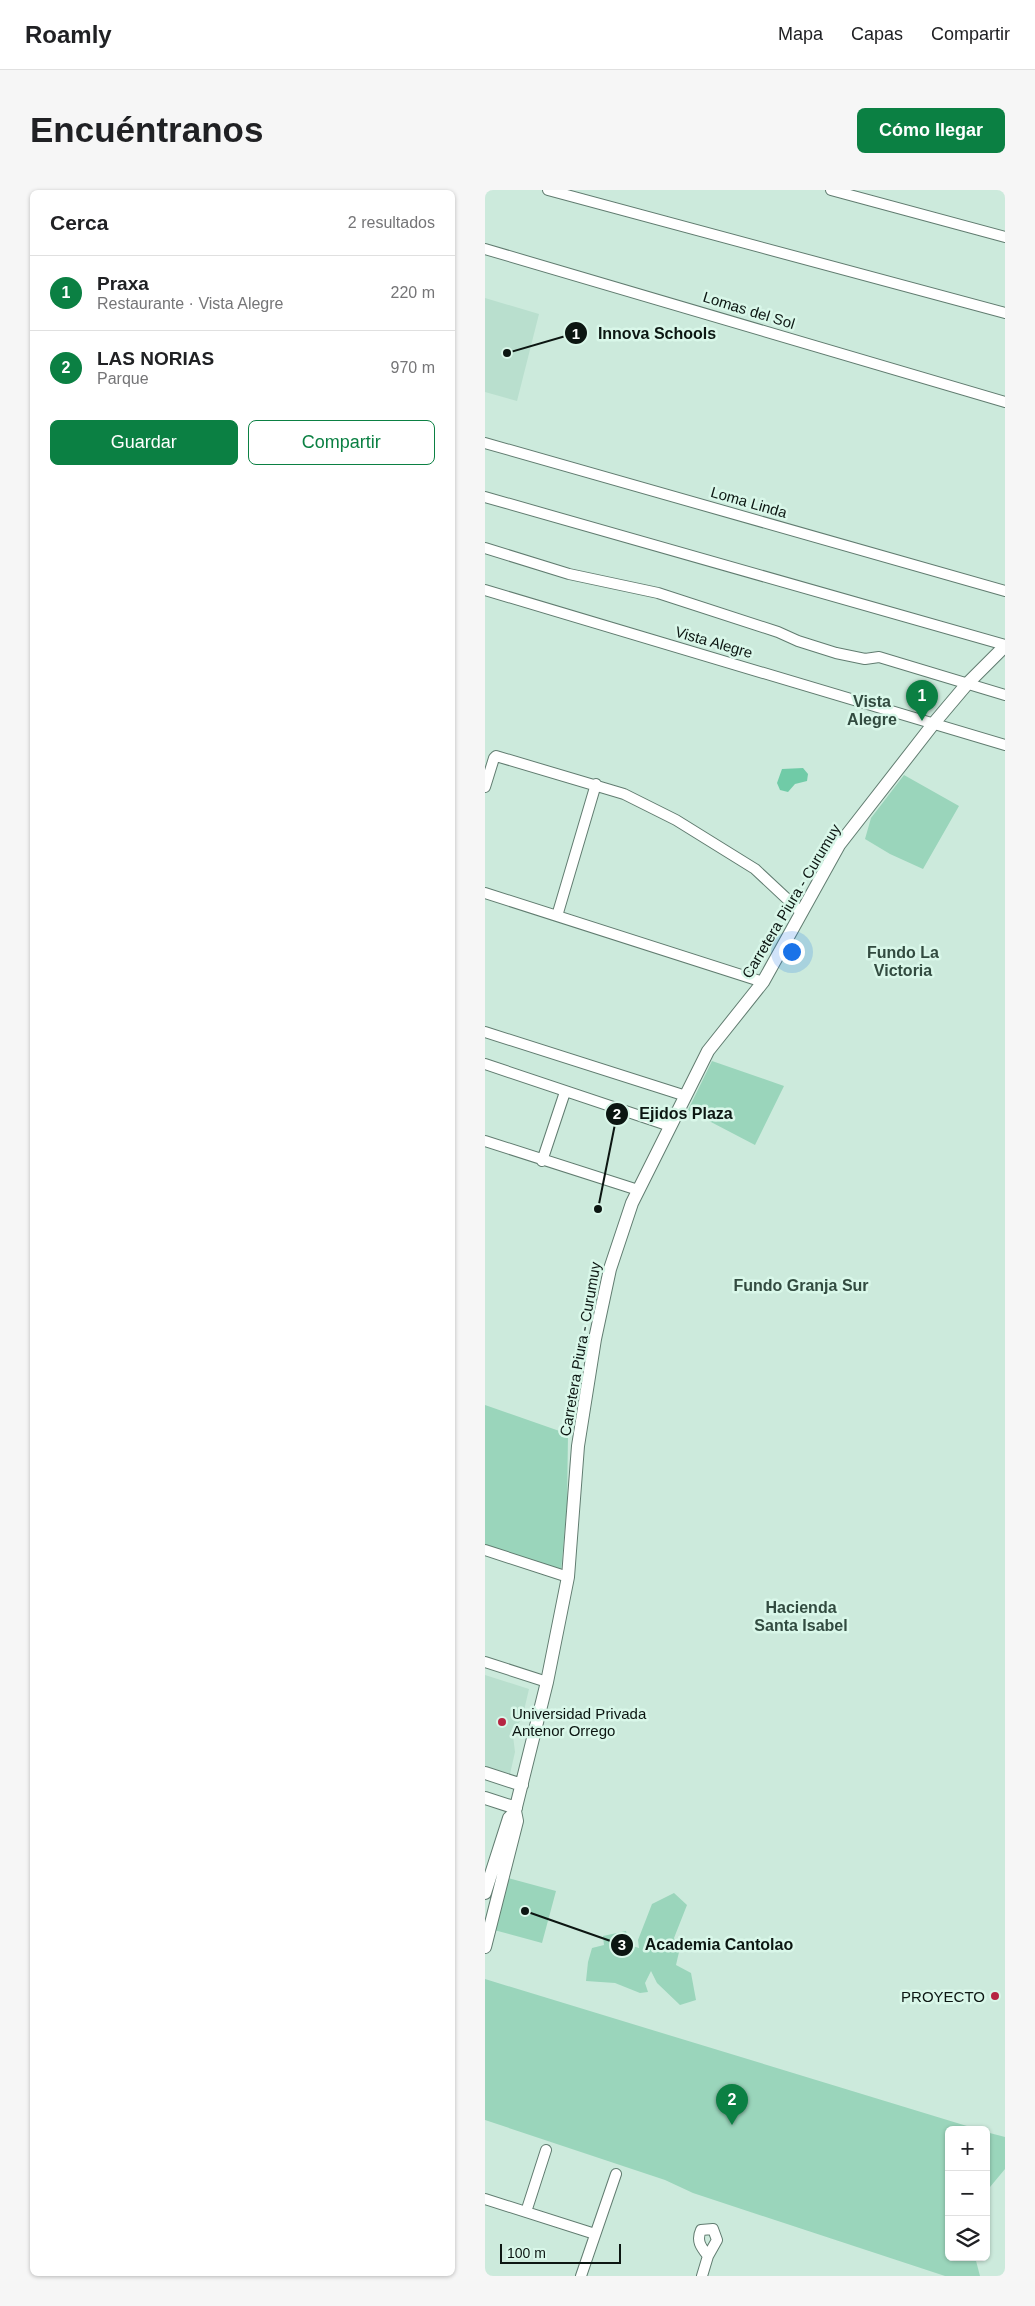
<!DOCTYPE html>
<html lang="es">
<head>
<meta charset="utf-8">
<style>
	body { margin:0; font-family:Arial,sans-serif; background:#f6f6f6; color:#202124 }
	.controls { position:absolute; right:15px; bottom:15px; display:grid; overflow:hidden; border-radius:8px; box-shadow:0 1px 4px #0004 }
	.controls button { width:45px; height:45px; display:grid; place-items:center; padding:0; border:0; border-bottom:1px solid #e0e0e0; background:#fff; color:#202124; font:25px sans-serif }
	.scale { position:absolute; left:15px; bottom:12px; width:121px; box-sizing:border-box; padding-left:5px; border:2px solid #0c1612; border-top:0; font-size:14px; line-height:18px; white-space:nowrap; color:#0c1612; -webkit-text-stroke:4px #d9f7e9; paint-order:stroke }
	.you { position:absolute; left:306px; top:761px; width:18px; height:18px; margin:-12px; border:4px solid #fff; border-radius:50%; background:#1a73e8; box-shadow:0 0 0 8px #1a73e833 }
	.badge { display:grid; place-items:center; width:32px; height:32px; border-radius:50%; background:#0b8043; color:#fff; font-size:16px; font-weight:700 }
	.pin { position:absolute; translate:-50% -41px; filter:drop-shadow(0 1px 2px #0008) }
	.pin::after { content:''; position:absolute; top:26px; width:18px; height:15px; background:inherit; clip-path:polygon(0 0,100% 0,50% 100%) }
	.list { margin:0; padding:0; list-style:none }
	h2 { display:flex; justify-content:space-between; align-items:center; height:65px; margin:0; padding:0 20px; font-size:21px }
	h2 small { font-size:16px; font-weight:400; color:#757577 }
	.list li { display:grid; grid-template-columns:32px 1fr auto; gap:15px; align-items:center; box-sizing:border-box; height:75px; padding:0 20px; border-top:1px solid #e0e0e0 }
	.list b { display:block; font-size:19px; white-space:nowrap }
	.list p { margin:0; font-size:16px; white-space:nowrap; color:#757577 }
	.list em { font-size:16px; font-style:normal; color:#757577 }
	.actions { display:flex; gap:10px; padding:15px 20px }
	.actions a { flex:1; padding:11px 0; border:1px solid #0b8043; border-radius:8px; text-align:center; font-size:18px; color:#0b8043 }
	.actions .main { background:#0b8043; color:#fff }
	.icon { flex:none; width:28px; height:28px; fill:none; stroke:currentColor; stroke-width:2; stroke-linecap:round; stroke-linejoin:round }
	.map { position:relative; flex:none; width:520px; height:2086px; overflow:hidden; border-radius:8px }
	header { display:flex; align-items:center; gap:30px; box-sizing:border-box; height:70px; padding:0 25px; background:#fff; border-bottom:1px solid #e0e0e0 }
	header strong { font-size:24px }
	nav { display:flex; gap:28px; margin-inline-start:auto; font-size:18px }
	.intro { display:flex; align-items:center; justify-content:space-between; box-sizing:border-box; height:120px; padding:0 30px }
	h1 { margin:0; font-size:35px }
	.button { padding:12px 22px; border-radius:8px; background:#0b8043; color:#fff; font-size:18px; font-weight:700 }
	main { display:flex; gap:30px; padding:0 30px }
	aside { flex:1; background:#fff; border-radius:8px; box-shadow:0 1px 4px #0004 }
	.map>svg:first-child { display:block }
</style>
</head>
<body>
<header>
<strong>Roamly</strong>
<nav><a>Mapa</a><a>Capas</a><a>Compartir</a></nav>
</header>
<div class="intro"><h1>Encuéntranos</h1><a class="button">Cómo llegar</a></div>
<main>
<aside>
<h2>Cerca<small>2 resultados</small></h2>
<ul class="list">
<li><span class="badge">1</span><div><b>Praxa</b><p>Restaurante · Vista Alegre</p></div><em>220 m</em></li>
<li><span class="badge">2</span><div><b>LAS NORIAS</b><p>Parque</p></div><em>970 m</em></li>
</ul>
<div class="actions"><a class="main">Guardar</a><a>Compartir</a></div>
</aside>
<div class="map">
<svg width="520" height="2086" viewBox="0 0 520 2086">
	<rect width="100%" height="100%" fill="#cceadc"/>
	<!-- built -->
	<path fill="#b9dfce" d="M 0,108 L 54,124 L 32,211 L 0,202 Z
		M 0,1485 L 44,1499 L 37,1529 L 29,1539 L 28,1546 L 30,1562 L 25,1584 L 0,1576 Z"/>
	<!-- green -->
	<path fill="#9ad5bb" d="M 419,585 L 474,616 L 438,679 L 405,664 L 380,649 L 386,628 Z
		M 227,871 L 299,896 L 270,955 L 203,920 Z
		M 0,1215 L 83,1244 L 82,1315 L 76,1381 L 0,1356 Z
		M 23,1688 L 71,1701 L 57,1753 L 9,1740 Z
		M 189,1703 L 202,1715 L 189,1748 L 194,1762 L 191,1775 L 206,1783 L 211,1810 L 195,1815 L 172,1793 L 166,1781 L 160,1793 L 163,1802 L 155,1803 L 130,1793 L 101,1791 L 103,1772 L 107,1758 L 119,1755 L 118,1746 L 141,1741 L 144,1755 L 154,1758 L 153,1750 L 167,1714 Z
		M 0,1789 L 495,1940 L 464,1940 L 464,2067 L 490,2067 L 495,2086 L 460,2086 L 208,2003 L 180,1990 L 0,1930 Z
		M 501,1942 L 520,1947 L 520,1979 L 505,1997 L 501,2013 Z"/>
	<!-- water -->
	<path fill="#70cba7" d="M 318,578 L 323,584 L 322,591 L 310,594 L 303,602 L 295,600 L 292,593 L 297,579 Z"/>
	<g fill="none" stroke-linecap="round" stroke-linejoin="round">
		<!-- minor casing -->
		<g stroke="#617c70" stroke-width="12">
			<path id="minor" d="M 63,0 L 520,123
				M 346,0 L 520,47
				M 0,59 L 520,212
				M 0,253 L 520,401
				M 0,307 L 520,455
				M 0,358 L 84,384 L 173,403 L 293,442 L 313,451 L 351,463 L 380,469 L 394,467 L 520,505
				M 0,400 L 520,555
				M 0,597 L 9,568 L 11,566 L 139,604 L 191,630 L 270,679 L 316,722
				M 0,703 L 278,792
				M 72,726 L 111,594
				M 0,842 L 201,906
				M 0,874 L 185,936
				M 0,951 L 153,1000
				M 57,971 L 80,902
				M 0,1360 L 83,1387
				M 0,1472 L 62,1492
				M 0,2009 L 110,2044
				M 41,2022 L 61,1960
				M 96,2086 L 131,1984
				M 217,2086 L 223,2066 L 232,2050 L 228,2039 L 216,2040 C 211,2051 216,2057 223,2066"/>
		</g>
		<!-- major casing -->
		<g stroke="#617c70" stroke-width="14">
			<path id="major" d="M 0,1583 L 37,1595
				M 0,1608 L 31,1618
				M 0,1703 L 24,1628 L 28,1624
				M 0,1757 L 32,1631 L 30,1621 L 62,1492 L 83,1387 L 93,1256 L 110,1149 L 125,1079 L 147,1013 L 223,861 L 278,792 L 354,655 L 449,533 L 482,494 L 520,456"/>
		</g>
		<!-- minor -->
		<use href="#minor" stroke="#fff" stroke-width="10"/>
		<!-- major -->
		<use href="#major" stroke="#fff" stroke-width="12"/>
	</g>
	<!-- markers -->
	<g fill="#b62442" stroke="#d9f7e9" stroke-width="2">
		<circle cx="17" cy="1532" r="5"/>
		<circle cx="510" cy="1806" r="5"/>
	</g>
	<g text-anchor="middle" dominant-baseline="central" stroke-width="5" stroke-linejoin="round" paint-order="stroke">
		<!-- street labels -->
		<g font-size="15" fill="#0c1612" stroke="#d9f7e9">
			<text transform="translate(264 120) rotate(17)">Lomas del Sol</text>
			<text transform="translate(264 312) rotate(16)">Loma Linda</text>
			<text transform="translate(229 452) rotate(16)">Vista Alegre</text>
			<text transform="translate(306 711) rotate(-59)">Carretera Piura - Curumuy</text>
			<text transform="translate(95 1159) rotate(-80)">Carretera Piura - Curumuy</text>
		</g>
		<!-- poi labels -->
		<g font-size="15" fill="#0c1612" stroke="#d9f7e9" text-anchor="start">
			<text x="27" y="1523">Universidad Privada<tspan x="27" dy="17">Antenor Orrego</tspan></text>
			<text x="500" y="1806" text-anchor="end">PROYECTO</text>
		</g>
		<!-- neighbourhood labels -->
		<g font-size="16" font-weight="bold" fill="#324b40" stroke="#d9f7e9">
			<text x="387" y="511">Vista<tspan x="387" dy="18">Alegre</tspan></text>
			<text x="418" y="762">Fundo La<tspan x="418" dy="18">Victoria</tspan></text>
			<text x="316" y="1095">Fundo Granja Sur</text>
			<text x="316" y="1417">Hacienda<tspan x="316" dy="18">Santa Isabel</tspan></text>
		</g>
	</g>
	<!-- callouts -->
	<path fill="none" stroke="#0c1612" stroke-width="2" d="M22 163L91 143M113 1019L132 924M40 1721L137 1755"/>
	<g fill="#0c1612" stroke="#d9f7e9" stroke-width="2">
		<circle cx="22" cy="163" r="5"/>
		<circle cx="113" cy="1019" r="5"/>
		<circle cx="40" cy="1721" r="5"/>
		<circle cx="91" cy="143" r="12"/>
		<circle cx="132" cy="924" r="12"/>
		<circle cx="137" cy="1755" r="12"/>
	</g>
	<g font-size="15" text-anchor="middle" font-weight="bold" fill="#fff">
		<text x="91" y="149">1</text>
		<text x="132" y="929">2</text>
		<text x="137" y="1760">3</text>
	</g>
	<g font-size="16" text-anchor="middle" font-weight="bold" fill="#0c1612" stroke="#d9f7e9" stroke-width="5" stroke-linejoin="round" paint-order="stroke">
		<text x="172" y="149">Innova Schools</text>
		<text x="201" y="929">Ejidos Plaza</text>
		<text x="234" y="1760">Academia Cantolao</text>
	</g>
</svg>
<div class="controls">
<button>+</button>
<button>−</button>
<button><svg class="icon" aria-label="layers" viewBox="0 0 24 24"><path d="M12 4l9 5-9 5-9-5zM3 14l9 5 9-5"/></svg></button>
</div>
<div class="scale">100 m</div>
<div class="you"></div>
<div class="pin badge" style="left:437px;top:531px">1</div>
<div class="pin badge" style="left:247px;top:1935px">2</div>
</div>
</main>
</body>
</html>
